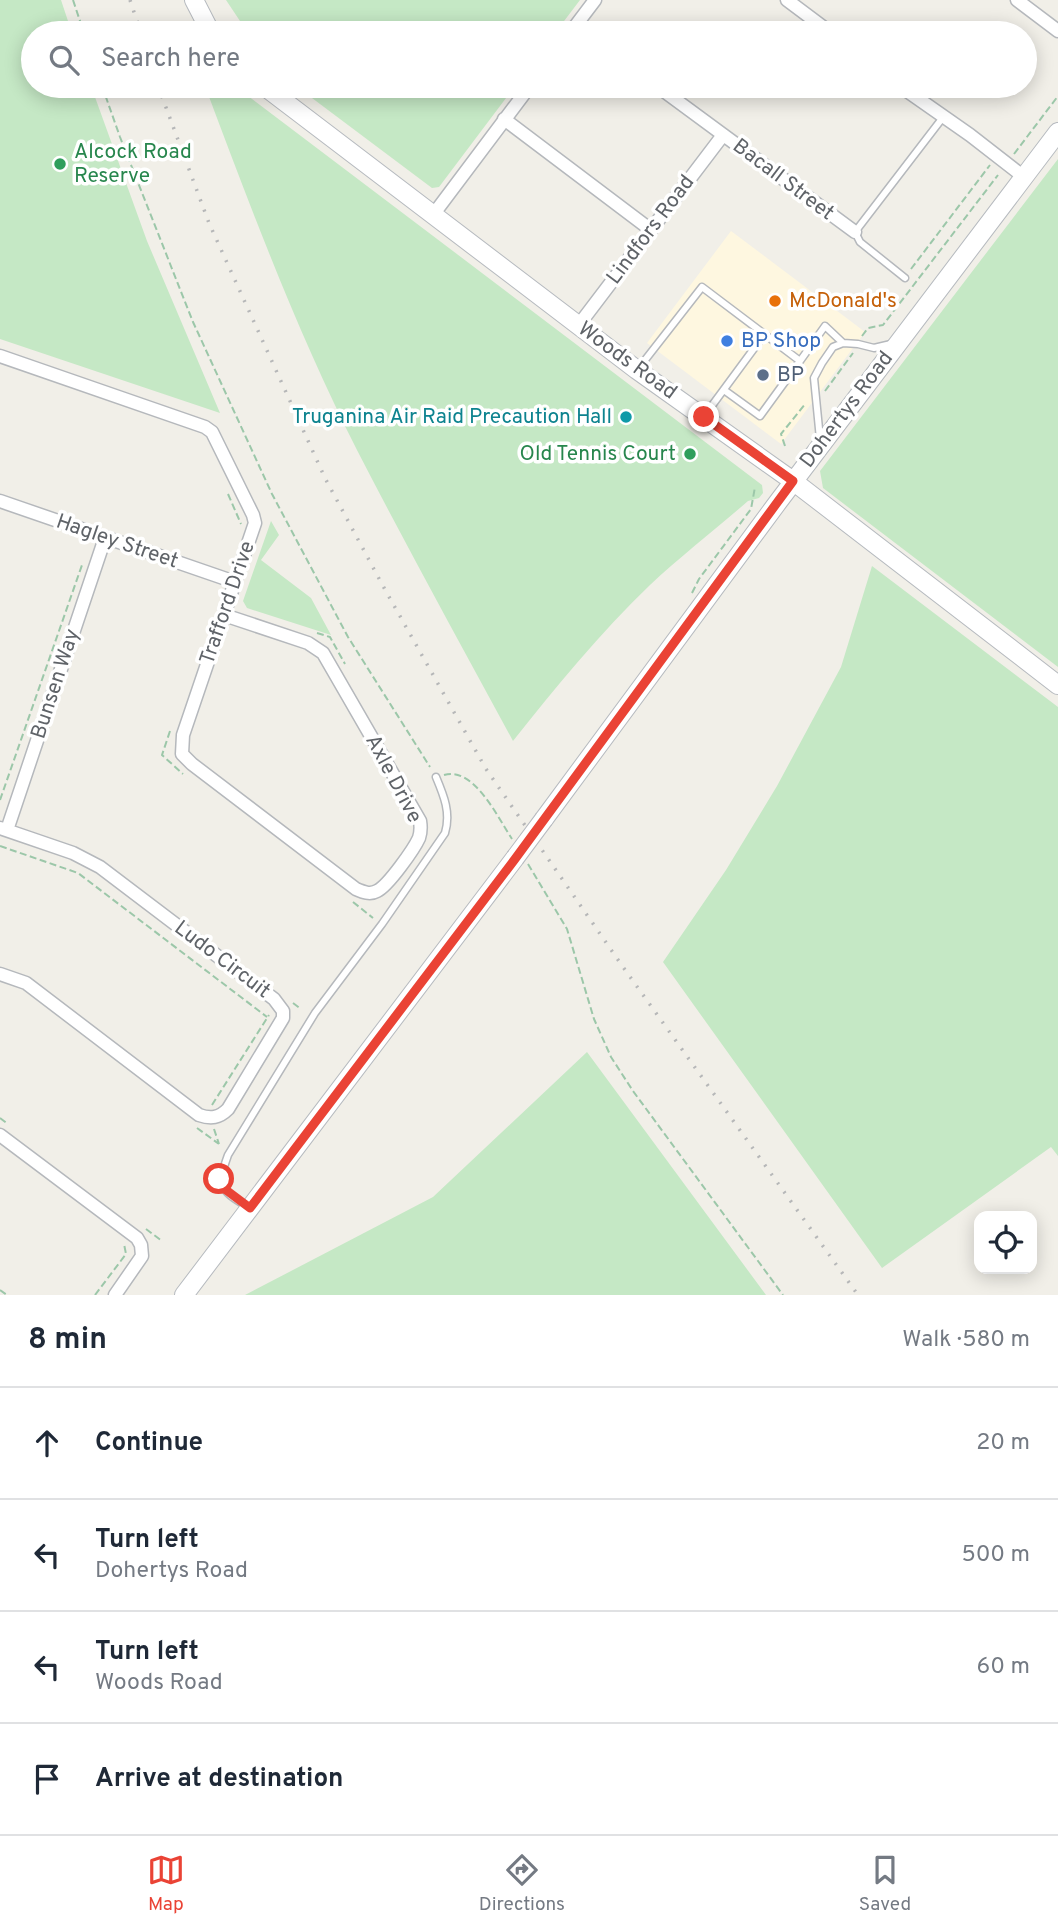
<!DOCTYPE html>
<html lang="en">
<head>
<meta charset="utf-8">
<style>
	body { margin:0; font-family:Overpass,sans-serif; background:#f6f6f7; color:#1f2937 }
	.controls { position:absolute; right:21px; bottom:21px; display:grid; overflow:hidden; border-radius:14px; box-shadow:0 4px 18px #0003 }
	.controls button { width:63px; height:63px; display:grid; place-items:center; padding:0; border:0; border-bottom:2px solid #e0e1e3; background:#fff; color:#1f2937; font:35px sans-serif }
	.stop { position:absolute; width:21px; height:21px; margin:-16px; border:5px solid #ea4335; border-radius:50%; background:#fff }
	.stop.end { background:#ea4335; border-color:#fff; box-shadow:0 2px 7px #0008 }
	.list { margin:0; padding:0; list-style:none }
	h2 { display:flex; justify-content:space-between; align-items:center; height:91px; margin:0; padding:0 28px; font-size:30px }
	h2 small { font-size:23px; font-weight:400; color:#747a83 }
	.list li { display:grid; grid-template-columns:46px 1fr auto; gap:21px; align-items:center; box-sizing:border-box; height:112px; padding:0 28px; border-top:2px solid #e0e1e3 }
	.list b { display:block; font-size:26px; white-space:nowrap }
	.list p { margin:0; font-size:23px; white-space:nowrap; color:#747a83 }
	.list em { font-size:23px; font-style:normal; color:#747a83 }
	.icon { flex:none; width:38px; height:38px; fill:none; stroke:currentColor; stroke-width:2; stroke-linecap:round; stroke-linejoin:round }
	.map { position:relative; flex:none; width:1058px; height:1295px; overflow:hidden }
	.search { position:absolute; background:#fff; box-shadow:0 4px 18px #0003; left:21px; right:21px; top:21px; height:77px; display:flex; align-items:center; gap:18px; box-sizing:border-box; padding:0 24px; border-radius:38px; color:#747a83; font-size:26px }
	.sheet { height:539px; background:#fff }
	nav { display:flex; justify-content:space-around; align-items:center; box-sizing:border-box; height:98px; border-top:2px solid #e0e1e3; background:#fff; font-size:19px; color:#747a83 }
	nav a { display:grid; justify-items:center; gap:4px }
	nav .on { color:#ea4335 }
	.map>svg:first-child { display:block }
</style>
</head>
<body>
<div class="map">
<svg width="1058" height="1295" viewBox="0 0 1058 1295">
	<rect width="100%" height="100%" fill="#f1efe8"/>
	<!-- commercial -->
	<path fill="#fef7e0" d="M 731,231 L 865,332 L 781,444 L 647,343 Z"/>
	<!-- green -->
	<path fill="#c5e8c5" d="M 0,0 L 61,0 L 72,33 L 33,33 L 33,86 L 91,86 L 147,241 L 220,413 L 0,339 Z
		M 226,0 L 580,0 L 555,33 L 248,33 Z
		M 205,86 L 235,86 L 762,485 L 763,493 L 759,498 L 748,501 C 716,529 681,556 650,585 C 600,633 556,687 513,741 C 461,645 408,549 358,452 C 298,334 251,209 205,86 Z
		M 296,86 L 515,86 L 439,187 L 432,188 Z
		M 1058,159 L 1058,667 L 823,488 L 820,471 Z
		M 271,521 L 279,535 L 261,560 L 311,598 L 331,635 L 247,608 L 243,601 Z
		M 872,566 L 1058,707 L 1058,1156 L 1051,1147 L 882,1268 L 663,962 L 726,870 L 777,786 L 841,667 Z
		M 587,1052 L 766,1295 L 245,1295 L 433,1197 Z"/>
	<g fill="none" stroke-linecap="round" stroke-linejoin="round">
		<!-- lane casing -->
		<g stroke="#b5b8bc" stroke-width="9">
			<path id="lane" d="M 905,278 L 860,242 L 855,232 L 944,116
				M 638,369 L 702,287 L 800,361 L 825,326 L 843,343
				M 724,390 L 760,416 L 800,361
				M 705,415 L 764,335
				M 820,439 L 814,378 L 822,363 L 833,347 L 843,343 L 858,344 L 874,348 L 891,344
				M 248,1207 C 218,1189 217,1186 228,1155 L 315,1013 L 382,924 L 445,833 C 451,813 444,796 436,777"/>
		</g>
		<!-- street casing -->
		<g stroke="#b5b8bc" stroke-width="15">
			<path id="street" d="M 787,0 L 831,33
				M 1017,0 L 1058,31
				M 576,25 L 588,33
				M 570,33 L 595,0
				M 657,86 L 855,232
				M 900,86 L 970,135 L 1024,177
				M 504,119 L 651,230
				M 433,215 L 530,86
				M 578,326 L 723,135
				M 0,356 L 205,427 L 212,432 L 253,515 L 255,523 L 183,735 L 182,754 L 192,764 L 356,889 C 363,892 370,895 377,891 C 388,886 414,849 419,838 C 421,832 421,827 420,821 L 323,653 L 308,643 L 224,615
				M 0,501 L 235,582
				M 0,828 L 73,853 L 100,867 L 274,999 L 283,1011 L 283,1018 L 228,1109 C 219,1118 211,1119 199,1115 L 26,983 L 0,974
				M 7,830 L 105,538
				M 0,1135 L 137,1238 L 141,1245 L 142,1256 L 115,1295"/>
		</g>
		<!-- secondary casing -->
		<g stroke="#b6babf" stroke-width="20">
			<path id="secondary" d="M 194,0 L 211,33
				M 264,86 L 637,370 L 793,481 L 1058,685
				M 544,819 L 778,502 L 1058,132
				M 184,1295 L 515,858"/>
		</g>
		<!-- path -->
		<path stroke="#9cc7a9" stroke-width="2" stroke-dasharray="7 3.5" stroke-linecap="butt" d="M 73,0 L 84,33
			M 102,86 L 120,137 L 193,322 L 272,494 L 348,637 L 430,767
			M 1014,154 L 1058,96
			M 911,269 L 990,165
			M 862,336 L 868,328 L 883,325 L 998,175
			M 825,391 L 853,353
			M 785,446 L 781,434 L 806,403
			M 228,494 L 241,524
			M 692,593 L 699,579 L 751,509 L 755,487
			M 317,633 L 330,637 L 345,664
			M 170,731 L 162,755 L 183,774
			M 444,775 C 474,766 498,818 512,839
			M 0,800 L 82,565
			M 0,846 L 78,873 L 267,1017
			M 528,864 L 567,929 L 594,1019 L 611,1057 L 633,1091 L 783,1295
			M 353,902 L 373,918
			M 293,1003 L 301,1009
			M 212,1105 L 269,1015
			M 0,1118 L 8,1124
			M 197,1128 L 219,1144
			M 214,1129 L 219,1144
			M 146,1229 L 162,1241
			M 0,1290 L 7,1295
			M 95,1295 L 126,1254 L 124,1244"/>
		<!-- lane -->
		<use href="#lane" stroke="#fff" stroke-width="6"/>
		<!-- street -->
		<use href="#street" stroke="#fff" stroke-width="12"/>
		<!-- secondary -->
		<use href="#secondary" stroke="#fff" stroke-width="18"/>
		<!-- rail -->
		<path stroke="#b6b7b8" stroke-width="3.5" stroke-dasharray="2 9" stroke-linecap="butt" d="M 130,0 L 141,33
			M 158,86 L 209,223 L 325,478 L 383,586 L 486,769 L 623,967 L 858,1295"/>
		<!-- secondary-bridge casing -->
		<g stroke="#b6babf" stroke-width="20" stroke-linecap="butt">
			<path id="secondary-bridge" d="M 515,858 L 544,819"/>
		</g>
		<!-- secondary-bridge -->
		<use href="#secondary-bridge" stroke="#fff" stroke-width="18"/>
	</g>
	<g fill="none" stroke-linecap="round" stroke-linejoin="round">
		<!-- route -->
		<path stroke="#ea4335" stroke-width="9" d="M 219,1179 L 222,1187 L 250,1208 L 515,859 L 793,481 L 704,417"/>
	</g>
	<!-- markers -->
	<g fill="#2e9e5b" stroke="#fff" stroke-width="2.5">
		<circle cx="60" cy="164" r="7"/>
		<circle cx="690" cy="454" r="7"/>
	</g>
	<circle fill="#e8710a" stroke="#fff" stroke-width="2.5" cx="775" cy="301" r="7"/>
	<circle fill="#3f7fe0" stroke="#fff" stroke-width="2.5" cx="727" cy="341" r="7"/>
	<circle fill="#5c6f8a" stroke="#fff" stroke-width="2.5" cx="763" cy="375" r="7"/>
	<circle fill="#0f9aa8" stroke="#fff" stroke-width="2.5" cx="626" cy="417" r="7"/>
	<g text-anchor="middle" dominant-baseline="central" stroke-width="7" stroke-linejoin="round" paint-order="stroke">
		<!-- leisure labels -->
		<g font-size="21" fill="#27864d" stroke="#fff" text-anchor="start">
			<text x="74" y="152">Alcock Road<tspan x="74" dy="24">Reserve</tspan></text>
			<text x="676" y="454" text-anchor="end">Old Tennis Court</text>
		</g>
		<!-- street labels -->
		<g font-size="21" fill="#5f6368" stroke="#fff">
			<text transform="translate(783 180) rotate(37)">Bacall Street</text>
			<text transform="translate(651 230) rotate(-53)">Lindfors Road</text>
			<text transform="translate(627 361) rotate(36)">Woods Road</text>
			<text transform="translate(847 410) rotate(-53)">Dohertys Road</text>
			<text transform="translate(117 542) rotate(19)">Hagley Street</text>
			<text transform="translate(228 603) rotate(-71)">Trafford Drive</text>
			<text transform="translate(56 684) rotate(-72)">Bunsen Way</text>
			<text transform="translate(393 779) rotate(62)">Axle Drive</text>
			<text transform="translate(222 960) rotate(37)">Ludo Circuit</text>
		</g>
		<!-- food labels -->
		<g font-size="21" fill="#c56008" stroke="#fff" text-anchor="start">
			<text x="789" y="301">McDonald's</text>
		</g>
		<!-- shop labels -->
		<g font-size="21" fill="#366cbe" stroke="#fff" text-anchor="start">
			<text x="741" y="341">BP Shop</text>
		</g>
		<!-- service labels -->
		<g font-size="21" fill="#4e5e75" stroke="#fff" text-anchor="start">
			<text x="777" y="375">BP</text>
		</g>
		<!-- culture labels -->
		<g font-size="21" fill="#0d838f" stroke="#fff" text-anchor="end">
			<text x="612" y="417">Truganina Air Raid Precaution Hall</text>
		</g>
	</g>
</svg>
<div class="controls">
<button><svg class="icon" aria-label="locate" viewBox="0 0 24 24"><circle cx="12" cy="12" r="6"/><path d="M12 2v4M12 18v4M2 12h4M18 12h4"/></svg></button>
</div>
<div class="stop" style="left:219px;top:1179px"></div>
<div class="stop end" style="left:704px;top:417px"></div>
<div class="search"><svg class="icon" aria-label="search" viewBox="0 0 24 24"><circle cx="10" cy="10" r="6"/><path d="M15 15l6 6"/></svg>Search here</div>
</div>
<section class="sheet">
<h2>8 min<small>Walk · 580 m</small></h2>
<ul class="list">
<li><svg class="icon" aria-label="ahead" viewBox="0 0 24 24"><path d="M12 20V5M6 11l6-6 6 6"/></svg><div><b>Continue</b></div><em>20 m</em></li>
<li><svg class="icon" aria-label="left" viewBox="0 0 24 24"><path d="M17 20v-9H6M10 6l-5 5 5 5"/></svg><div><b>Turn left</b><p>Dohertys Road</p></div><em>500 m</em></li>
<li><svg class="icon" aria-label="left" viewBox="0 0 24 24"><path d="M17 20v-9H6M10 6l-5 5 5 5"/></svg><div><b>Turn left</b><p>Woods Road</p></div><em>60 m</em></li>
<li><svg class="icon" aria-label="arrive" viewBox="0 0 24 24"><path d="M6 21V4h12l-3 4 3 4H6"/></svg><div><b>Arrive at destination</b></div></li>
</ul>
</section>
<nav>
<a class="on"><svg class="icon" aria-label="map" viewBox="0 0 24 24"><path d="M3 6l6-2 6 2 6-2v14l-6 2-6-2-6 2zM9 4v14M15 6v14"/></svg>Map</a>
<a><svg class="icon" aria-label="directions" viewBox="0 0 24 24"><path d="M12 3l9 9-9 9-9-9zM9 14v-3h6M13 9l2 2-2 2"/></svg>Directions</a>
<a><svg class="icon" aria-label="saved" viewBox="0 0 24 24"><path d="M7 4h10v16l-5-4-5 4z"/></svg>Saved</a>
</nav>
</body>
</html>
